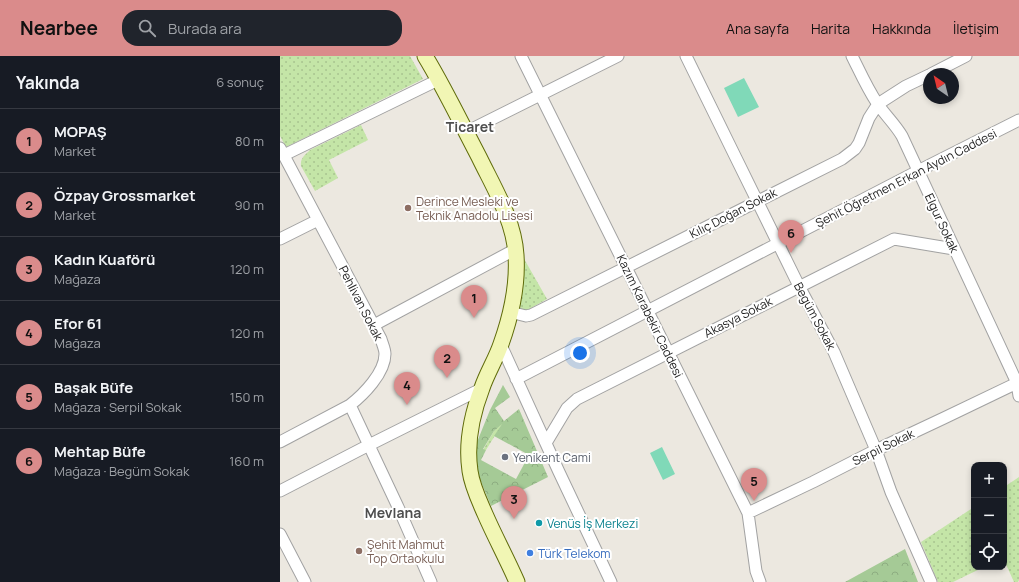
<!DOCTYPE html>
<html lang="tr">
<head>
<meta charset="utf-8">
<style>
	body { margin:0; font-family:Manrope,sans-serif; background:#20242c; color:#f1f3f6 }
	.controls { position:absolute; right:12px; bottom:12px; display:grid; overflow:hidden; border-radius:8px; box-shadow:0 2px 6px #0003 }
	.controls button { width:36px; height:36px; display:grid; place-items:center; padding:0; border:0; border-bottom:1px solid #363941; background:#171b24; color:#f1f3f6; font:20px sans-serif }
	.compass { position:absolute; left:643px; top:12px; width:36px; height:36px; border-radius:50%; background:#171b24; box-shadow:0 2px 6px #0003; rotate:325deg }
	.you { position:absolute; left:300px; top:297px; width:14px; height:14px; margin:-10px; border:3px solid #fff; border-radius:50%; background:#1a73e8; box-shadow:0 0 0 6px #1a73e833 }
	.badge { display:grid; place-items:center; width:26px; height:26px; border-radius:50%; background:#da8b8b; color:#111; font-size:13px; font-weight:700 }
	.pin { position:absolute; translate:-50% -33px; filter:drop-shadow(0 1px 2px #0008) }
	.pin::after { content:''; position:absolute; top:21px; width:14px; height:12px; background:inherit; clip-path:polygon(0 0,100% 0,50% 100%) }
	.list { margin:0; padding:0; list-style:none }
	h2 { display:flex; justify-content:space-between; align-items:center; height:52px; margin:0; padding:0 16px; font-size:17px }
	h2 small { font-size:13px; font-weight:400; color:#9ea1a6 }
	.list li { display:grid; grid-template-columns:26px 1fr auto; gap:12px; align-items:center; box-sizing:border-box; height:64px; padding:0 16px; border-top:1px solid #363941 }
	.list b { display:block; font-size:15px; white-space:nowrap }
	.list p { margin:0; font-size:13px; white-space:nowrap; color:#9ea1a6 }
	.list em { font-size:13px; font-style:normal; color:#9ea1a6 }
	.icon { flex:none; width:22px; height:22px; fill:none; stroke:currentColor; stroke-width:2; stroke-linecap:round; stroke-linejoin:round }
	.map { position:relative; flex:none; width:739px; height:526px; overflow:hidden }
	header { display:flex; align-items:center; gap:24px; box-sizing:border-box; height:56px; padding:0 20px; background:#da8b8b; color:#111 }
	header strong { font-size:19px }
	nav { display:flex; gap:22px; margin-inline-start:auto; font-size:14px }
	.search { width:280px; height:36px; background:#20242c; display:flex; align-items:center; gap:10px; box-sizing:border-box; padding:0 14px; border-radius:16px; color:#9ea1a6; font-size:15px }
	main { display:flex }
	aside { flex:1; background:#171b24 }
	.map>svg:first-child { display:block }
</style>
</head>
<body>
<header>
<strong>Nearbee</strong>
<div class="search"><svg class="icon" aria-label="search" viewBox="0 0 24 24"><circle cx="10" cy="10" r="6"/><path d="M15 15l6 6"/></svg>Burada ara</div>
<nav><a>Ana sayfa</a><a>Harita</a><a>Hakkında</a><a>İletişim</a></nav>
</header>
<main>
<aside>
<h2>Yakında<small>6 sonuç</small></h2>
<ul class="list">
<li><span class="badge">1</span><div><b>MOPAŞ</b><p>Market</p></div><em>80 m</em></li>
<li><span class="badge">2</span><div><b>Özpay Grossmarket</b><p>Market</p></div><em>90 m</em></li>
<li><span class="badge">3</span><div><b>Kadın Kuaförü</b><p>Mağaza</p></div><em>120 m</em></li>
<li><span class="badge">4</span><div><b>Efor 61</b><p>Mağaza</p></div><em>120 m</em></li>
<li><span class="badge">5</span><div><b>Başak Büfe</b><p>Mağaza · Serpil Sokak</p></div><em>150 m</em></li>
<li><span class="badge">6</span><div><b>Mehtap Büfe</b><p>Mağaza · Begüm Sokak</p></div><em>160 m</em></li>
</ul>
</aside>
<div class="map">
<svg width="739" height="526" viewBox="0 0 739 526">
	<defs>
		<pattern id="grass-dots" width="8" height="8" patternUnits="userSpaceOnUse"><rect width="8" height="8" fill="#c4e5a7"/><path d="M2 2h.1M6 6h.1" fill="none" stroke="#a8c48f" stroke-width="1.8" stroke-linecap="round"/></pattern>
		<pattern id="forest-crowns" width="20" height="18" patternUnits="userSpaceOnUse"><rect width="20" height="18" fill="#a5ca96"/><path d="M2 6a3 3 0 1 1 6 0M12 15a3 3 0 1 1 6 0" fill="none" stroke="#8dad81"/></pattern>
	</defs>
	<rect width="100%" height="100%" fill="#ece8e0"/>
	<!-- grass -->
	<path fill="url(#grass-dots)" d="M 0,0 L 130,0 L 143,23 L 6,91 L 0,80 Z
		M 81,69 L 88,84 L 49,104 L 58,122 L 35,135 L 21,110 C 20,102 25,99 30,94 Z
		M 243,201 L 267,243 L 244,256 L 240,255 Z
		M 224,365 L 206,394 L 203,394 L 214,375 Z
		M 739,421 L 739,524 L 738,526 L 734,526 L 724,504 L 724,431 Z
		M 694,451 L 694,511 L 704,511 L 673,526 L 658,526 L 641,486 Z"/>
	<!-- forest -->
	<path fill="url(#forest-crowns)" fill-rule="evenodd" d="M 223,329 L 230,341 L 215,352 L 224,365 L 239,353 L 268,421 L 211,450 L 197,416 L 197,386 L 210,354 ZM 222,368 L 214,380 L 249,399 L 236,423 L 201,404 L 206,394 L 203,393 L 214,375 Z
		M 625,493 L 638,526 L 565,526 Z"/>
	<!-- pitch -->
	<path fill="#80d9b8" d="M 464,22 L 479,51 L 458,61 L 444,32 Z
		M 382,391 L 395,418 L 383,424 L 370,397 Z"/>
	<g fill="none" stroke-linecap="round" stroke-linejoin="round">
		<!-- street casing -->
		<g stroke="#a2a2a2" stroke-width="13">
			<path id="street" d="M 241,0 L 468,457 L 476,515 L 480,526
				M 406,0 L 456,102 L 519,230 L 554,296 L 596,394 L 611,436 L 651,526
				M 572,0 C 580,16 587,32 597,47 C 605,59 615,68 622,80 L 737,327 L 739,340
				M 651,18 L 686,0
				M 186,76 L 338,0
				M 0,92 L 101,283 C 102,287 105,293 105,298 C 105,317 83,339 70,349 L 0,386
				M 4,99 L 158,24
				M 0,183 L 38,164
				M 230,256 L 246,260 L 251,259 L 562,103 L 575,93 L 579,87 L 589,62 L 598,48 L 626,30 L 649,19
				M 94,269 L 236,193
				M 221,289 L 279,416 L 331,526
				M 236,323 L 638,115 L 739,64
				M 70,349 L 118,451 L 151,526
				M 266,387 L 287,352 L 297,343 L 614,183 L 674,193
				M 0,435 L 89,389 L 201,333
				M 468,457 L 533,426 L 596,394 L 664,362 L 739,326
				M 0,478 L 25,526"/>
		</g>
		<!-- secondary casing -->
		<g stroke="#5e6a09" stroke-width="17">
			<path id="secondary" d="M 145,0 C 165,33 181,67 199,101 C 214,132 234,164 236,199 C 238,229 231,260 221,288 C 216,303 207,317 202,332 C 192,358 186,388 190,415 C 192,430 199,444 205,458 C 215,481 227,503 237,526"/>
		</g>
		<!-- street -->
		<use href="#street" stroke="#fff" stroke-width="11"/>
		<!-- secondary -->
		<use href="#secondary" stroke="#f1f6b4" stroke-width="15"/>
	</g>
	<!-- markers -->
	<g fill="#8d6e63" stroke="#fff" stroke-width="1.5">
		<circle cx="128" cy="152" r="4"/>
		<circle cx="79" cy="495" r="4"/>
	</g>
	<circle fill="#6b7280" stroke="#fff" stroke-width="1.5" cx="225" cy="401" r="4"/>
	<circle fill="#0f9aa8" stroke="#fff" stroke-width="1.5" cx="259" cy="467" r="4"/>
	<circle fill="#3f7fe0" stroke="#fff" stroke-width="1.5" cx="250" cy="497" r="4"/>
	<g text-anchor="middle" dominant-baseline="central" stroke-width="4" stroke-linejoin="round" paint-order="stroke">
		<!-- street labels -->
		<g font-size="12" fill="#1b1b1b" stroke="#fff">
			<text transform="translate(626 122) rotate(-27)">Şehit Öğretmen Erkan Aydın Caddesi</text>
			<text transform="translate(453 157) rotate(-27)">Kılıç Doğan Sokak</text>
			<text transform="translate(662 167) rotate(65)">Elgur Sokak</text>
			<text transform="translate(81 247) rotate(63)">Pehlivan Sokak</text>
			<text transform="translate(370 260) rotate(64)">Kazım Karabekir Caddesi</text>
			<text transform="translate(535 260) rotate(62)">Begüm Sokak</text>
			<text transform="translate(458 261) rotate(-27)">Akasya Sokak</text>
			<text transform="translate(603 391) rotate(-26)">Serpil Sokak</text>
		</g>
		<!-- education labels -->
		<g font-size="12" fill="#785e54" stroke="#fff" text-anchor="start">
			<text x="136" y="145">Derince Mesleki ve<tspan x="136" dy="14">Teknik Anadolu Lisesi</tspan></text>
			<text x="87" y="488">Şehit Mahmut<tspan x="87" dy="14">Top Ortaokulu</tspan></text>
		</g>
		<!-- worship labels -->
		<g font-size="12" fill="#5b616d" stroke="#fff" text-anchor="start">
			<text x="233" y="401">Yenikent Cami</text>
		</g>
		<!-- culture labels -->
		<g font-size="12" fill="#0d838f" stroke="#fff" text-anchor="start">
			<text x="267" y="467">Venüs İş Merkezi</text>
		</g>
		<!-- shop labels -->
		<g font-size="12" fill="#366cbe" stroke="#fff" text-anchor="start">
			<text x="258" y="497">Türk Telekom</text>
		</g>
		<!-- quarter labels -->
		<g font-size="14" font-weight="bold" fill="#4e4e4e" stroke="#fff">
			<text x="190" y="70">Ticaret</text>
			<text x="113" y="456">Mevlana</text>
		</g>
	</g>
</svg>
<div class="controls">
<button>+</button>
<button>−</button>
<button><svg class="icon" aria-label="locate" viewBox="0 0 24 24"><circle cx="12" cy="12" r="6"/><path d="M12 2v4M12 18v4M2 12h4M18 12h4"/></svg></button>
</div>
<svg class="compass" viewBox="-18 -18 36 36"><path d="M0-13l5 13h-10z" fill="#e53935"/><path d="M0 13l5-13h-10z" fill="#9ea1a6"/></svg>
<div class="you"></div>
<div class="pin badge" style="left:194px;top:262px">1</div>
<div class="pin badge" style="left:167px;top:322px">2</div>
<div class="pin badge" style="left:234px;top:463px">3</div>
<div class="pin badge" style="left:127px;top:349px">4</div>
<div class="pin badge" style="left:474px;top:445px">5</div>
<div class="pin badge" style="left:511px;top:197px">6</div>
</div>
</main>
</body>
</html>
